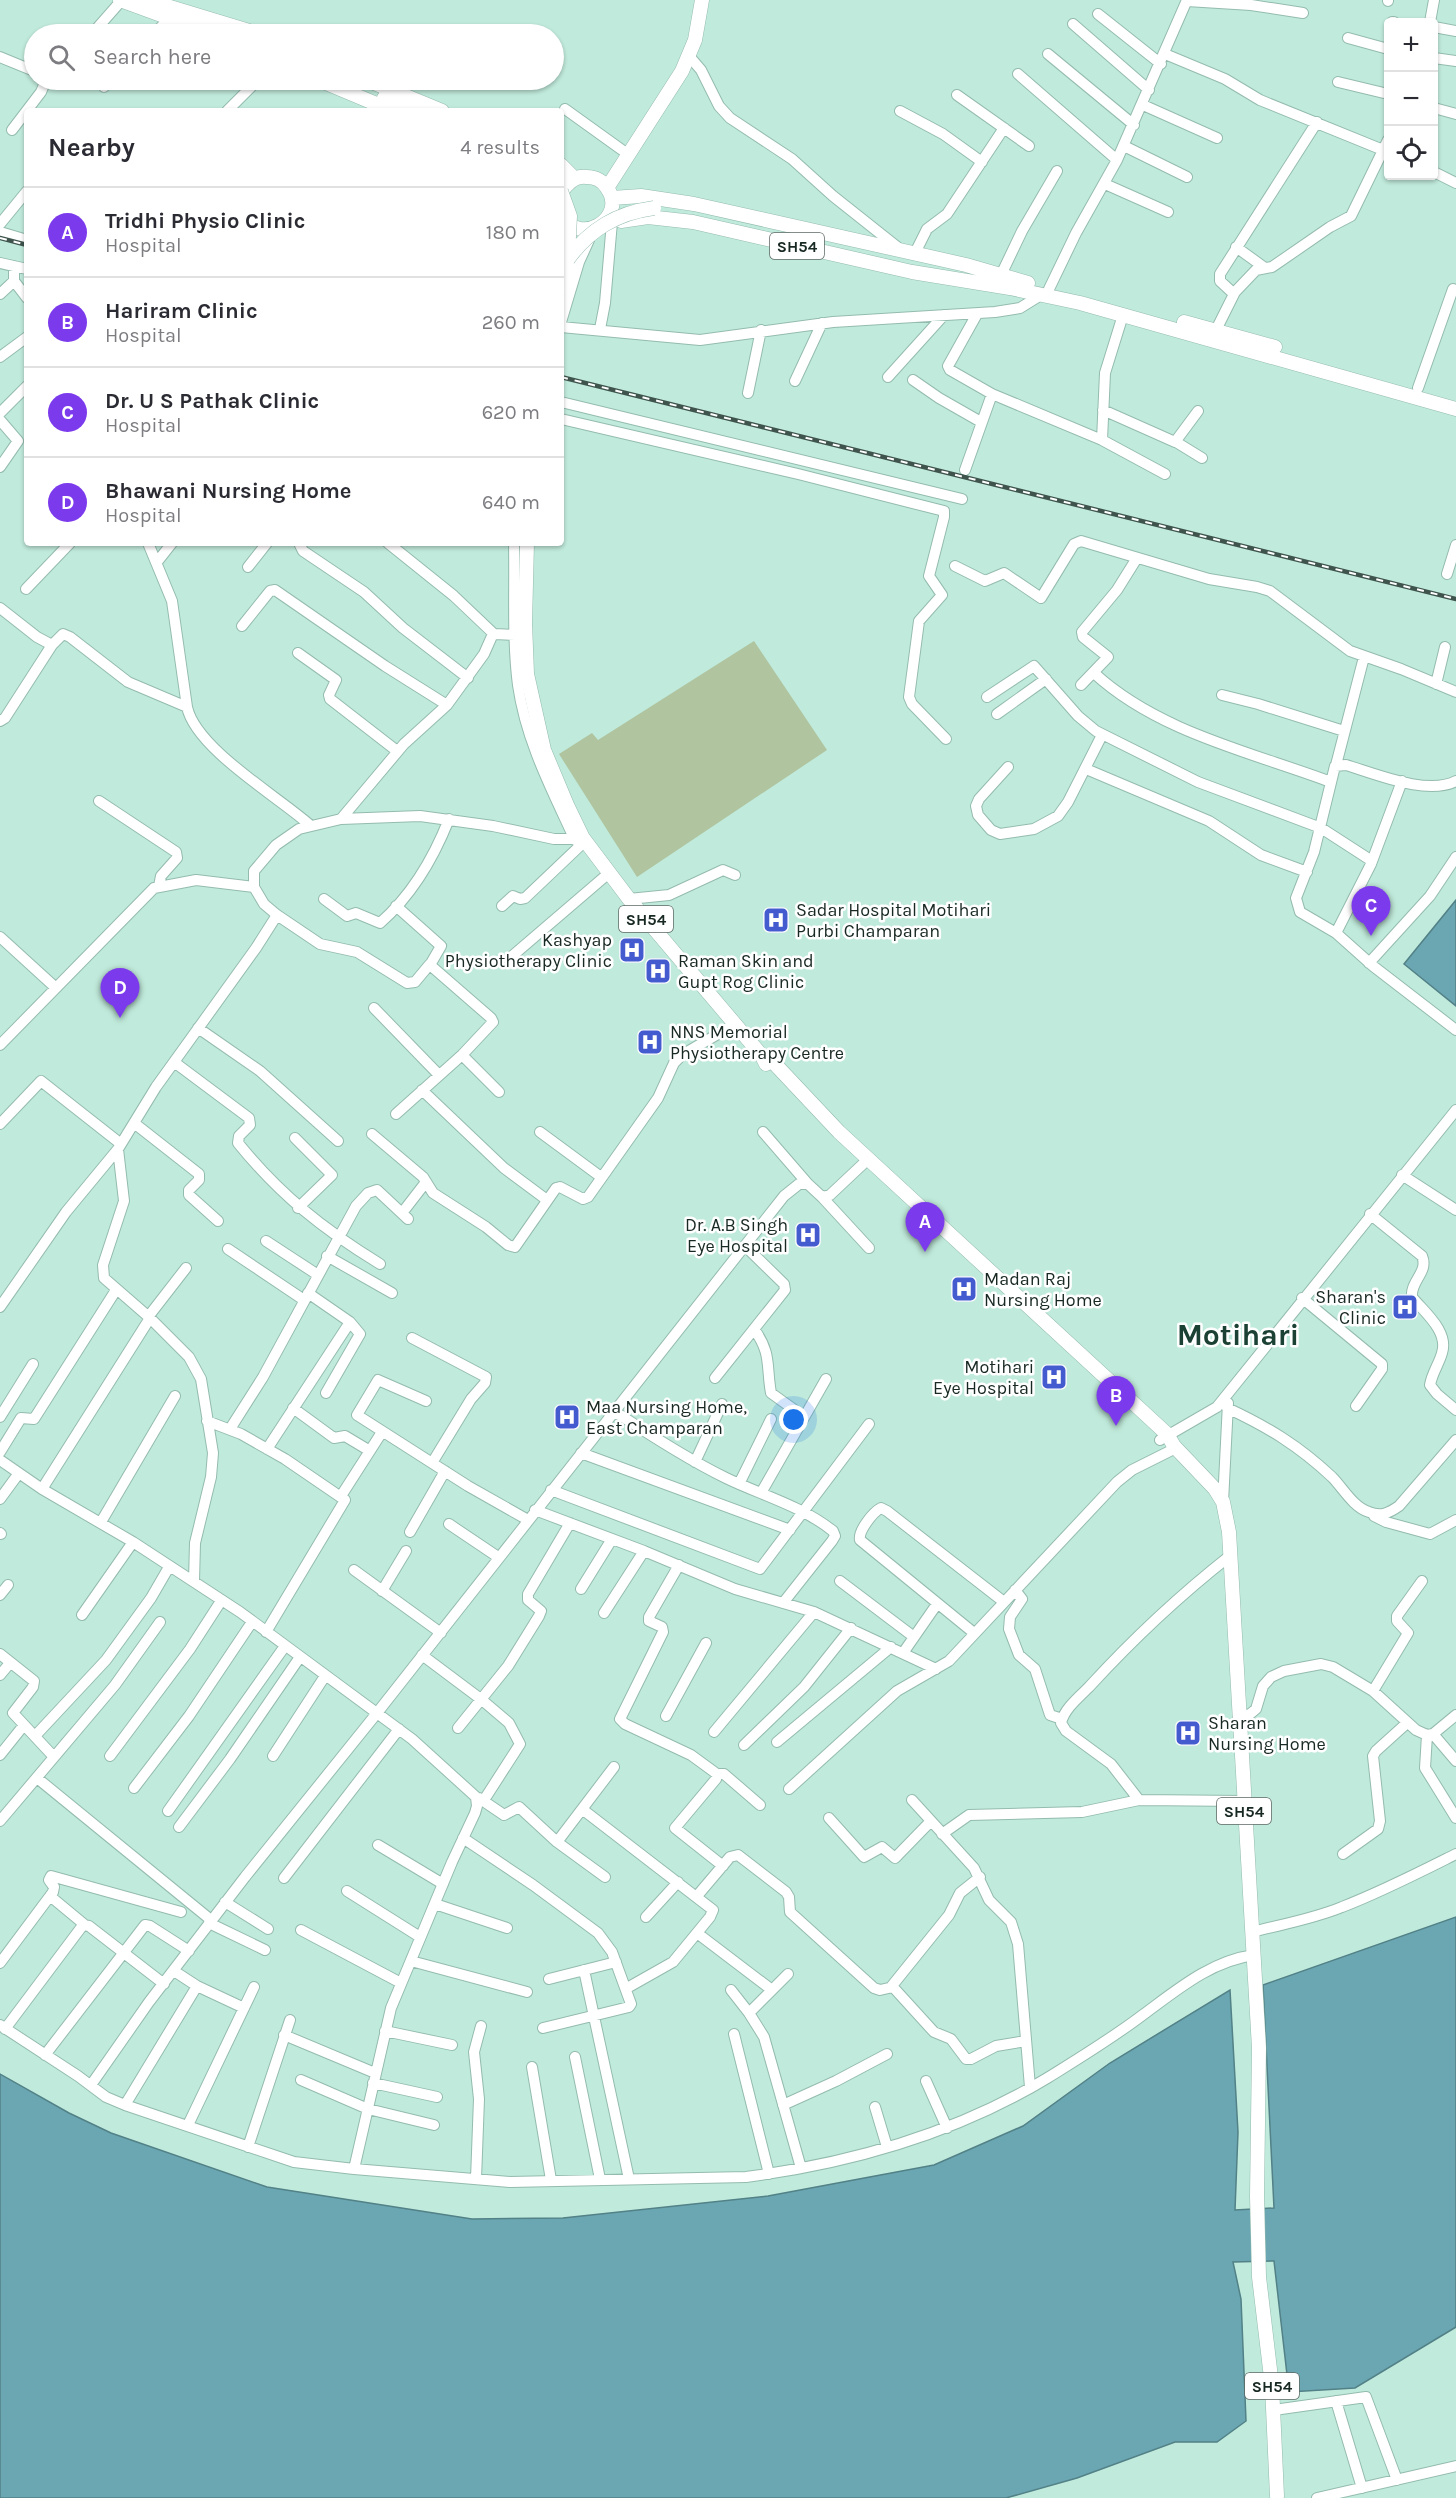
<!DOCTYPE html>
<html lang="en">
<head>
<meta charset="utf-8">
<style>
	body { margin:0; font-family:Karla,sans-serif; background:#f7f7f7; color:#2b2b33 }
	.controls { position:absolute; right:18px; top:18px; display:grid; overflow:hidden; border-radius:6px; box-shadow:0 2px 4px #0004 }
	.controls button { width:54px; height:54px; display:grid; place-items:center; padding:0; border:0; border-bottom:2px solid #e1e1e2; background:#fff; color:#2b2b33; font:30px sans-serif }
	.you { position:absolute; left:794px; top:1420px; width:21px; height:21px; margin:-15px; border:4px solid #fff; border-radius:50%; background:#1a73e8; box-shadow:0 0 0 9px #1a73e833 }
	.badge { display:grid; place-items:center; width:39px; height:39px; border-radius:50%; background:#7c3aed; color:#fff; font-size:20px; font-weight:700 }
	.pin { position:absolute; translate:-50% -50px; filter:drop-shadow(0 2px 3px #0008) }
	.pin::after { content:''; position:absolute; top:32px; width:21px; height:18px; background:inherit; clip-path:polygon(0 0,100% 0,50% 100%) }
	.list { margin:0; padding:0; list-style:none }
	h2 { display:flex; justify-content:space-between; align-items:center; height:78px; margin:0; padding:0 24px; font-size:26px }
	h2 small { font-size:20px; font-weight:400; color:#7c7c81 }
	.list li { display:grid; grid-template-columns:39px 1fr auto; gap:18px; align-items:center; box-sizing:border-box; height:90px; padding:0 24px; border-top:2px solid #e1e1e2 }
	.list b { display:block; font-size:22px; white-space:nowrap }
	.list p { margin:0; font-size:20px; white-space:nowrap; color:#7c7c81 }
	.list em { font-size:20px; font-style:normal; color:#7c7c81 }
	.icon { flex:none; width:33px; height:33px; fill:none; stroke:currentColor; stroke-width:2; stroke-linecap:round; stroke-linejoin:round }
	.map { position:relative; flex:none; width:1456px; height:2498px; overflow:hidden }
	.search { position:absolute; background:#fff; box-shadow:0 2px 4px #0004; left:24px; top:24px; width:540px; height:66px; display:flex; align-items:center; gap:15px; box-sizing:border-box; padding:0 21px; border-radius:33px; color:#7c7c81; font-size:22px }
	.panel { position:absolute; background:#fff; box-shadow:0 2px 4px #0004; left:24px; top:108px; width:540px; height:438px; border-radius:6px }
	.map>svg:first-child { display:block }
</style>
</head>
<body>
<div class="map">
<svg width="1456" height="2498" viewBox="0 0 1456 2498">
	<rect width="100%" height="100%" fill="#c0eadb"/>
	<!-- green -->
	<path fill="#afc49f" d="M 754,641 L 827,750 L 637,877 L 559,754 L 592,733 L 598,740 Z"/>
	<!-- water -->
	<path fill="#6ba7b2" stroke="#528187" stroke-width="1.5" d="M 1456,900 L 1456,1006 L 1404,964 Z
		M 1456,1917 L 1456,2327 L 1355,2388 L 1289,2392 L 1274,2261 L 1233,2262 L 1241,2299 L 1246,2421 L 1217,2442 L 1175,2442 L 1077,2478 L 1006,2498 L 0,2498 L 0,2074 L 69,2113 L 111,2133 L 267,2187 L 472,2219 L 563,2218 L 768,2196 L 934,2165 L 1023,2126 L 1110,2063 L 1230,1990 L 1238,2132 L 1235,2210 L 1274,2208 L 1263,1985 Z"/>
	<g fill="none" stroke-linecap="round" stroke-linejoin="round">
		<!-- minor casing -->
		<g stroke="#94bcae" stroke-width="12">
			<path id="minor" d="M 1187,1 L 1251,5 L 1303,13
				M 1388,1 L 1388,0
				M 1098,14 L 1161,64
				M 1392,22 L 1394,22
				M 1430,22 L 1434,0
				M 1073,24 L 1149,90
				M 1434,27 L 1456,31
				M 92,34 L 121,1
				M 154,34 L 169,19
				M 1348,38 L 1388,49
				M 1048,54 L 1134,125
				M 1165,54 L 1225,79 L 1260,100 L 1388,152
				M 689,56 L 701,70 L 719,106 L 730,118 L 792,159 L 833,196 L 901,250
				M 0,57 L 34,71
				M 1434,58 L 1456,61
				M 1018,74 L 1117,160
				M 1338,82 L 1388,94
				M 104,87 L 111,80
				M 957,95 L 1029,146
				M 1143,105 L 1217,138
				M 1434,108 L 1456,114
				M 565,109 L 629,155
				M 227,111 L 258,80
				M 900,111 L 943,134 L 982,162
				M 12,130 L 41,92 L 46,80
				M 1124,146 L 1187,177
				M 1434,172 L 1456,183
				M 1105,184 L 1168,212
				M 0,224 L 27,191
				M 561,231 L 563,218
				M 0,232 L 27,240
				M 1236,247 L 1265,268
				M 915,253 L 927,229 L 947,214 L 1004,128
				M 0,263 L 27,269
				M 14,266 L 14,281 L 27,298
				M 1001,275 L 1022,231 L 1057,171
				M 1049,289 L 1076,233 L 1117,160 L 1187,0
				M 0,294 L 14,281
				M 1234,294 L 1220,281 L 1220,274 L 1317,122
				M 977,314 L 948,366 L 950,370 L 992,394 L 1102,440 L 1165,474
				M 561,322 L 579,262 L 589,240
				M 561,327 L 700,340 L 833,322 L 995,312 L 1020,308 L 1041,295
				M 600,329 L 605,303 L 612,222
				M 1216,330 L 1235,292 L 1256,270 L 1272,267 L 1330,227 L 1351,216 L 1388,140
				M 0,357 L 27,337
				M 888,377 L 944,315
				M 913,380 L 939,398 L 981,422
				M 795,381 L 822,323
				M 1418,388 L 1453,289
				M 748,393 L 761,330
				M 561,402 L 962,499
				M 1103,410 L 1175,442 L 1198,411
				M 0,413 L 27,386
				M 561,419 L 798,474 L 944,511 L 944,517 L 929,576 L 942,595 L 919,621 L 909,697 L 912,704 L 946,739
				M 0,420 L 18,441 L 0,467
				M 1102,440 L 1105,373 L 1123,315
				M 1176,442 L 1202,458
				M 965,470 L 992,394
				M 148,543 L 172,601 L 187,707 C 196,749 279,797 311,826
				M 299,543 L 303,551 L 364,592 L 403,628 L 468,678
				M 388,543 L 454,596 L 494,634
				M 514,543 C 515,590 512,639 518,685 C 526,741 552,790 575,840
				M 157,562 L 172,543
				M 955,566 L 985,581 L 1004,573 L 1041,598 L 1074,544 L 1081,541 L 1209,579 L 1257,587 L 1270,591 L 1350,651 L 1401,669 L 1456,692
				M 248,567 L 267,543
				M 1447,574 L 1456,545
				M 26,589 L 70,543
				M 0,608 L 37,637 L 52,645
				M 242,626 L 270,591 L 275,590 L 385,666 L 447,705
				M 298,653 L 336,680 L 329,695 L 330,699 L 397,751
				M 1094,673 C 1158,732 1251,752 1331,782
				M 1436,684 L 1445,647
				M 1081,685 L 1108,657 L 1083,637 L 1082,632 L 1117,590 L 1137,558
				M 1222,695 L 1258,704 L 1344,731
				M 987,697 L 1034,666 L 1078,716 L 1096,731 L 1198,782 L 1321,828 L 1372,861
				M 997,714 L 1046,679
				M 0,721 L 5,718 L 52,645 L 63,634 L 70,637 L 128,682 L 187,707
				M 1336,765 L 1364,657
				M 1008,767 L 979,799 L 976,806 L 978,815 L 991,830 L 1000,834 L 1034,829 L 1058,816 L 1068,802 L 1102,735
				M 1086,769 L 1209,821 L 1261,855 L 1307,872
				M 1456,781 C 1428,796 1376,774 1346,765 L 1335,766 L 1314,852 L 1296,898 L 1300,912 L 1336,933 L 1373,966 L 1456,1030
				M 99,801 L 176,852 L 177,858 L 161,876 L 159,886
				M 341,819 L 420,816 L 493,826 L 554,839 L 580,839
				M 324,899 L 347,916 L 356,913 L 380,923 C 411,896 434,857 449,819
				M 629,899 L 669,895 L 723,870 L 735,875
				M 502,906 L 513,896 L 520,899 L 525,898 L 585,841
				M 1336,933 L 1371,864 L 1402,781
				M 0,937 L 56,988
				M 511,957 L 609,873
				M 1369,963 L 1430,896 L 1456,857
				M 430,964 L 415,982 L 407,983 L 357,952 L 320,944 L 277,915 L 264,904 L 254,887 L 254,871 L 276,845 L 299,829 L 341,819 L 404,744 L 447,705 L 484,654 L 492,636 L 495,634 L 515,635
				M 374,1008 L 439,1075
				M 198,1028 L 260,1071 L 338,1141
				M 0,1045 L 154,888 L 196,880 L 254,887
				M 462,1055 L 499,1092
				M 174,1062 L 249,1118 L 250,1125 L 239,1136 L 238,1143 C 280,1195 323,1229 380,1264
				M 422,1090 L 504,1168 L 547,1200
				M 396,1114 L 462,1055 L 493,1022 L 491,1018 L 430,965 L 441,946 L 396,906
				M 134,1123 L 199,1174 L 199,1180 L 189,1190 L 189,1195 L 218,1221
				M 0,1124 L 41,1081 L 121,1144
				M 540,1132 L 601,1177
				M 763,1132 L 808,1184
				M 372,1134 L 423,1177 L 433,1193 L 486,1227 L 508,1245 L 515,1247 L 556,1188 L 560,1187 L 583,1199 L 588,1197 L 658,1098 L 674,1063 L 682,1055 L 735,1024
				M 295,1138 L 332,1175 L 298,1208
				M 118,1149 L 124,1201 L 103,1265 L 104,1278 L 150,1318 L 189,1357 L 201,1379 L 213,1453 L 211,1477 L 195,1543 L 194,1581
				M 1402,1175 L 1456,1210
				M 822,1197 L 869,1248
				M 402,1213 L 426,1182
				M 1370,1214 L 1422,1256 C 1429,1272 1410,1281 1412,1297 C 1424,1312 1449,1331 1442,1353 C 1439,1364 1432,1373 1430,1385 L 1437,1394 L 1456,1410
				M 266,1241 L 318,1275
				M 228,1249 L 304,1300
				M 327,1256 L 392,1293
				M 308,1293 L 350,1322 L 360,1334 L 326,1393
				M 1302,1298 L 1382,1364 L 1382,1369 L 1356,1406
				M 0,1307 L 66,1212 L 118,1149 L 156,1087 L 256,948 L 277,915
				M 148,1317 L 186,1268
				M 754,1329 C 772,1354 766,1366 771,1393 L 803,1416
				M 412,1338 L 486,1377 L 485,1383 L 471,1399 L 432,1463
				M 715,1378 L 785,1290 L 784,1284 L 745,1246
				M 426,1401 L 378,1380 L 357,1415 L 468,1486 L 528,1520
				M 293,1408 L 334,1438 L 345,1436 L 370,1451
				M 1227,1408 C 1268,1427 1299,1446 1332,1477 C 1343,1488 1353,1507 1369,1512 C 1381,1517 1389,1513 1399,1506 L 1456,1440
				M 614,1411 C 650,1435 687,1459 726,1478 C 761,1495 802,1506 833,1531 L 835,1536 L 832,1541 L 783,1603
				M 0,1417 L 33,1364
				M 207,1421 L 241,1434 L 285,1459 L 345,1500 L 266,1632
				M 230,1429 L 263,1377 L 356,1206 L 368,1193 L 377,1190 L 408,1219
				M 1160,1440 L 1217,1407 L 1456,1110
				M 267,1449 L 350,1322
				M 0,1452 L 21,1418 L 34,1419 L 116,1290
				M 581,1453 L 790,1530
				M 0,1460 L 42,1489 L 133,1542 L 240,1612 L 412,1739 L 476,1797 L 477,1806 L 475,1813 L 452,1862 L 391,2008 L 354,2169
				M 695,1462 L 722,1404
				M 739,1484 L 771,1419
				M 42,1489 L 150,1318
				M 551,1490 L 760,1569 L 869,1424
				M 761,1493 L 826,1379
				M 341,1496 L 382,1432
				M 0,1499 L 19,1473
				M 1223,1502 L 1228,1403
				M 535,1510 L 644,1551 L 735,1589 L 814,1612 L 936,1669
				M 1374,1516 L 1386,1522 L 1430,1534 L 1456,1520
				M 101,1522 L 175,1396
				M 449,1524 L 498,1557
				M 410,1532 L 445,1471
				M 0,1533 L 1,1534
				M 1231,1555 C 1180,1595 1133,1639 1089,1687 C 1079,1697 1064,1709 1061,1723 L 1066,1731 L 1111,1764 L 1139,1800 L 1243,1801
				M 679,1565 L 649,1617 L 649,1621 L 662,1627 L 663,1632 L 620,1719 L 625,1724 L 691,1755 L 717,1774 L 716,1779 L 675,1828 L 723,1866
				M 354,1570 L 441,1633
				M 840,1581 L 914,1637
				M 581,1589 L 612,1539
				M 1015,1590 L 1022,1599 L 1010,1617 L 1009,1629 L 1019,1655 L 1035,1669 L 1050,1715 L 1062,1719
				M 382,1591 L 406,1551
				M 0,1595 L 8,1585
				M 604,1613 L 644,1551
				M 82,1615 L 133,1542
				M 974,1633 L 860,1540 C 858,1531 873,1512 881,1508 L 887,1511 L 1004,1602
				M 903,1653 L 937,1604
				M 0,1654 L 34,1681 L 33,1687 L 13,1713 L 54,1757
				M 422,1655 L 482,1700 L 509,1723 L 520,1744 L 484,1800
				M 0,1675 L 10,1663
				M 1373,1691 L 1408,1633 L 1397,1621 L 1397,1616 L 1422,1581
				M 666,1716 L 706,1643
				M 1238,1718 L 1250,1714 L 1256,1709 L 1263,1686 L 1271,1677 L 1284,1671 L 1321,1664 L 1333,1667 L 1373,1691 L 1416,1730 L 1427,1735 L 1433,1734 L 1456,1715
				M 458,1728 L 508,1666 L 539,1616 L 541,1611 L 528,1600 L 528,1594 L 570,1523
				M 714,1732 L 814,1612
				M 1433,1734 L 1456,1761
				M 1427,1735 L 1425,1768 L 1456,1818
				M 35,1736 L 106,1660 L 151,1598 L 169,1567
				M 777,1742 L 891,1647
				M 744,1745 L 804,1687 L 851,1628
				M 0,1755 L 24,1725
				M 110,1756 L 190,1649 L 221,1601
				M 273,1756 L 325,1676
				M 717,1774 L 724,1774 L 760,1805
				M 37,1778 L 211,1920
				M 134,1788 L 189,1716 L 252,1622
				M 789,1789 L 897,1691 L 949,1661 L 1117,1482 L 1132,1470 L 1176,1448
				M 479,1798 L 504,1815 L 519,1807 L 557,1842 L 605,1877
				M 912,1800 L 974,1868 L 989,1900 L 1011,1922 L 1018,1944 L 1030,2087
				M 582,1809 L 713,1910 L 710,1917 L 673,1962 L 627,1988
				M 168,1811 L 285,1646
				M 829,1818 L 864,1857 L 882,1847 L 895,1858 L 931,1821
				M 0,1821 L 115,1685 L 160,1622
				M 179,1827 L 230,1759 L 300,1657
				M 942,1834 L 969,1815 L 1082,1812 L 1139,1800
				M 463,1838 L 533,1885 L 598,1933 L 612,1952 L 631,2004 L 629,2007 L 543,2028
				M 557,1842 L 614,1767
				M 378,1845 L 443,1884
				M 1343,1854 L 1378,1829 L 1380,1821 L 1373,1756 L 1376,1751 L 1407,1723
				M 284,1878 L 399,1729
				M 347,1891 L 420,1937
				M 50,1896 L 85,1925
				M 697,1896 L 730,1857 L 738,1855 L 786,1892 L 789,1897 L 790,1912 L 874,1988 L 880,1990 L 893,1987 L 934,2032 L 951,2039 L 966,2059 L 971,2059 L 996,2046 L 1026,2041
				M 225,1902 L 268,1929
				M 435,1904 L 507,1928
				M 646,1917 L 678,1882
				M 209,1923 L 265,1950
				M 301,1930 L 401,1983
				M 1252,1932 C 1283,1924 1313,1919 1342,1907 C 1381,1892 1418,1873 1456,1854
				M 697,1933 L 772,1990
				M 411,1961 L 527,1992
				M 0,1963 L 53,1892 L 54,1887 L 49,1880 L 51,1876 L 181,1912
				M 584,1970 L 629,2179
				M 174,1971 L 197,1986 L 244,2008
				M 549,1979 L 616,1962
				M 891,1987 L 949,1915 L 960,1893 L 980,1877
				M 731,1990 L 749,2013 L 764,2037 L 801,2168
				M 749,2013 L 788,1974
				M 0,2025 L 78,2076 L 106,2097 L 125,2105 L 294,2162 L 354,2169 L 510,2182 L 746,2177 C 852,2163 957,2133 1049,2077 C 1081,2057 1114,2037 1144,2014 C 1178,1989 1211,1961 1254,1955
				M 5,2029 L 83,1925 L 89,1926 L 164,1984
				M 385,2031 L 452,2045
				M 734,2034 L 769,2174
				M 284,2035 L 375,2073
				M 45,2055 L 145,1925 L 150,1926 L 189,1951
				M 575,2057 L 600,2179
				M 532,2067 L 551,2180
				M 301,2080 L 368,2109 L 434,2125
				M 926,2081 L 947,2128
				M 373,2083 L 437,2097
				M 91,2085 L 149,2002 L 245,1877 L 377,1713 L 784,1196 L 799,1184 L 808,1184 L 822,1197 L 830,1195 L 863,1164
				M 125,2105 L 197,1986
				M 783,2105 L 836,2081 L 887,2054
				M 875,2107 L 887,2147
				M 188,2125 L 254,1987
				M 248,2147 L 290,2020
				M 476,2179 L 479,2099 L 474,2052 L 481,2026
				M 1336,2401 L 1362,2488
				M 1274,2410 L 1366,2397 L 1397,2480
				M 1317,2498 L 1456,2466"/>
		</g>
		<!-- major casing -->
		<g stroke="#94bcae" stroke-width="15">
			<path id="major" d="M 120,0 L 213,34
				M 147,0 L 259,34
				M 319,80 L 393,111
				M 367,80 L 442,111
				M 384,98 L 415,111
				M 561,165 L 575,179
				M 607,188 L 682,71 L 695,40 L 702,0
				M 561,193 C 567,183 575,175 587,177 C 595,177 603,181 607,188 C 629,218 577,249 561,213
				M 612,198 L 641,196 L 694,204 L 966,265 L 1028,283
				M 621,221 L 648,217 L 693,222 L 912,272 L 1010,288 L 1080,303 L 1456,409
				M 561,288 L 568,259
				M 1184,322 L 1275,347
				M 527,543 L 525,623 L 527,674 L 544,750 L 567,805 L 583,838 L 629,899 L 762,1056 L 766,1064
				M 762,1056 L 774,1063 L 839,1132 L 1167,1434 L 1174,1446 L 1215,1489 L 1223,1502 L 1229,1532 L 1259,2048 L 1257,2196 L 1259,2277 L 1272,2386 L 1277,2496"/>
		</g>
		<!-- minor -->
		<use href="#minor" stroke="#fff" stroke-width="10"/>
		<!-- major -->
		<use href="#major" stroke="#fff" stroke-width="14"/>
		<!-- rail casing -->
		<g stroke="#3e544c" stroke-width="4.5">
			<path id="rail" d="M 0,238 L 27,245
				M 561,377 L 1456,599"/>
		</g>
		<!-- rail -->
		<use href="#rail" stroke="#fff" stroke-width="2" stroke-dasharray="7" stroke-linecap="butt"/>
		<!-- major-bridge casing -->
		<g stroke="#94bcae" stroke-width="15" stroke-linecap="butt">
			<path id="major-bridge" d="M 561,191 L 570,216 L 568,256
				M 568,259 C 590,229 617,213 654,208"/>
		</g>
		<!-- major-bridge -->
		<use href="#major-bridge" stroke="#fff" stroke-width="14"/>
	</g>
	<!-- icons -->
	<defs>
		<g id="hospital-square" transform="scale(1.35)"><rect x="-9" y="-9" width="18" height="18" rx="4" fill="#435bcf" stroke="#fff"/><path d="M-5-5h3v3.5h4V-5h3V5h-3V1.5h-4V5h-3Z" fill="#fff"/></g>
	</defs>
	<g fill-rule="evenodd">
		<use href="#hospital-square" x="776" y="920"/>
		<use href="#hospital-square" x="632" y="950"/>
		<use href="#hospital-square" x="658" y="971"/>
		<use href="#hospital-square" x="650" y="1042"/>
		<use href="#hospital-square" x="808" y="1235"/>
		<use href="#hospital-square" x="964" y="1289"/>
		<use href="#hospital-square" x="1405" y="1307"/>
		<use href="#hospital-square" x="1054" y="1377"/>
		<use href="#hospital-square" x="567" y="1417"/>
		<use href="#hospital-square" x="1188" y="1733"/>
	</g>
	<g text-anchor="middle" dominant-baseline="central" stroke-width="5" stroke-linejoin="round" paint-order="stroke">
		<!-- shield labels -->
		<g fill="#fff" stroke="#5d6864" stroke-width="1.5">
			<rect x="770" y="233" width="54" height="26" rx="4.5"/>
			<rect x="619" y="906" width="54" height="26" rx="4.5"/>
			<rect x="1217" y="1798" width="54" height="26" rx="4.5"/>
			<rect x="1245" y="2373" width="54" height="26" rx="4.5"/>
		</g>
		<g font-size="16" font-weight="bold" fill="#182822">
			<text x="797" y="246">SH54</text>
			<text x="646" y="919">SH54</text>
			<text x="1244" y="1811">SH54</text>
			<text x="1272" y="2386">SH54</text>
		</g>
		<!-- poi labels -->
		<g font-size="18" fill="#182822" stroke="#fff" text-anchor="start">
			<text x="796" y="910">Sadar Hospital Motihari<tspan x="796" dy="21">Purbi Champaran</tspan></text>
			<text x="612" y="940" text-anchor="end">Kashyap<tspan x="612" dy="21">Physiotherapy Clinic</tspan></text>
			<text x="678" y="961">Raman Skin and<tspan x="678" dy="21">Gupt Rog Clinic</tspan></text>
			<text x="670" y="1032">NNS Memorial<tspan x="670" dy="21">Physiotherapy Centre</tspan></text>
			<text x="788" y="1225" text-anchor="end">Dr. A.B Singh<tspan x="788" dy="21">Eye Hospital</tspan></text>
			<text x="984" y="1279">Madan Raj<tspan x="984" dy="21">Nursing Home</tspan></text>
			<text x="1386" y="1297" text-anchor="end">Sharan's<tspan x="1386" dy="21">Clinic</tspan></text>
			<text x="1034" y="1367" text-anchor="end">Motihari<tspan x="1034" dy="21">Eye Hospital</tspan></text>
			<text x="586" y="1407">Maa Nursing Home,<tspan x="586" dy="21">East Champaran</tspan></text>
			<text x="1208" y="1723">Sharan<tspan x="1208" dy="21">Nursing Home</tspan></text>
		</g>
		<!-- town labels -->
		<g font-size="30" font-weight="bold" fill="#1b4135" stroke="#fff">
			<text x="1238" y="1335">Motihari</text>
		</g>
	</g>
</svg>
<div class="controls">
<button>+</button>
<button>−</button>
<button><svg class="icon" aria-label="locate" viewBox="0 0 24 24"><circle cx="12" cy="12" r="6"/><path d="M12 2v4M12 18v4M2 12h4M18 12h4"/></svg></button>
</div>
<div class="you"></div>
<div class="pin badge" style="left:925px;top:1252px">A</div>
<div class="pin badge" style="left:1116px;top:1426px">B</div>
<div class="pin badge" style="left:1371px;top:936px">C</div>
<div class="pin badge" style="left:120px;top:1018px">D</div>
<div class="search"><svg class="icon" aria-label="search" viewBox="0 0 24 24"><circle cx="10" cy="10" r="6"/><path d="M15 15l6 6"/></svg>Search here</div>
<section class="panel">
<h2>Nearby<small>4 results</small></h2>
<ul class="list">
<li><span class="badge">A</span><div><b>Tridhi Physio Clinic</b><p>Hospital</p></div><em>180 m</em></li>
<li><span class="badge">B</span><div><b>Hariram Clinic</b><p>Hospital</p></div><em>260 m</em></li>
<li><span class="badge">C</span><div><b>Dr. U S Pathak Clinic</b><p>Hospital</p></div><em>620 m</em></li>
<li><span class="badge">D</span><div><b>Bhawani Nursing Home</b><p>Hospital</p></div><em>640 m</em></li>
</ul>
</section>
</div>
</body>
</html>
